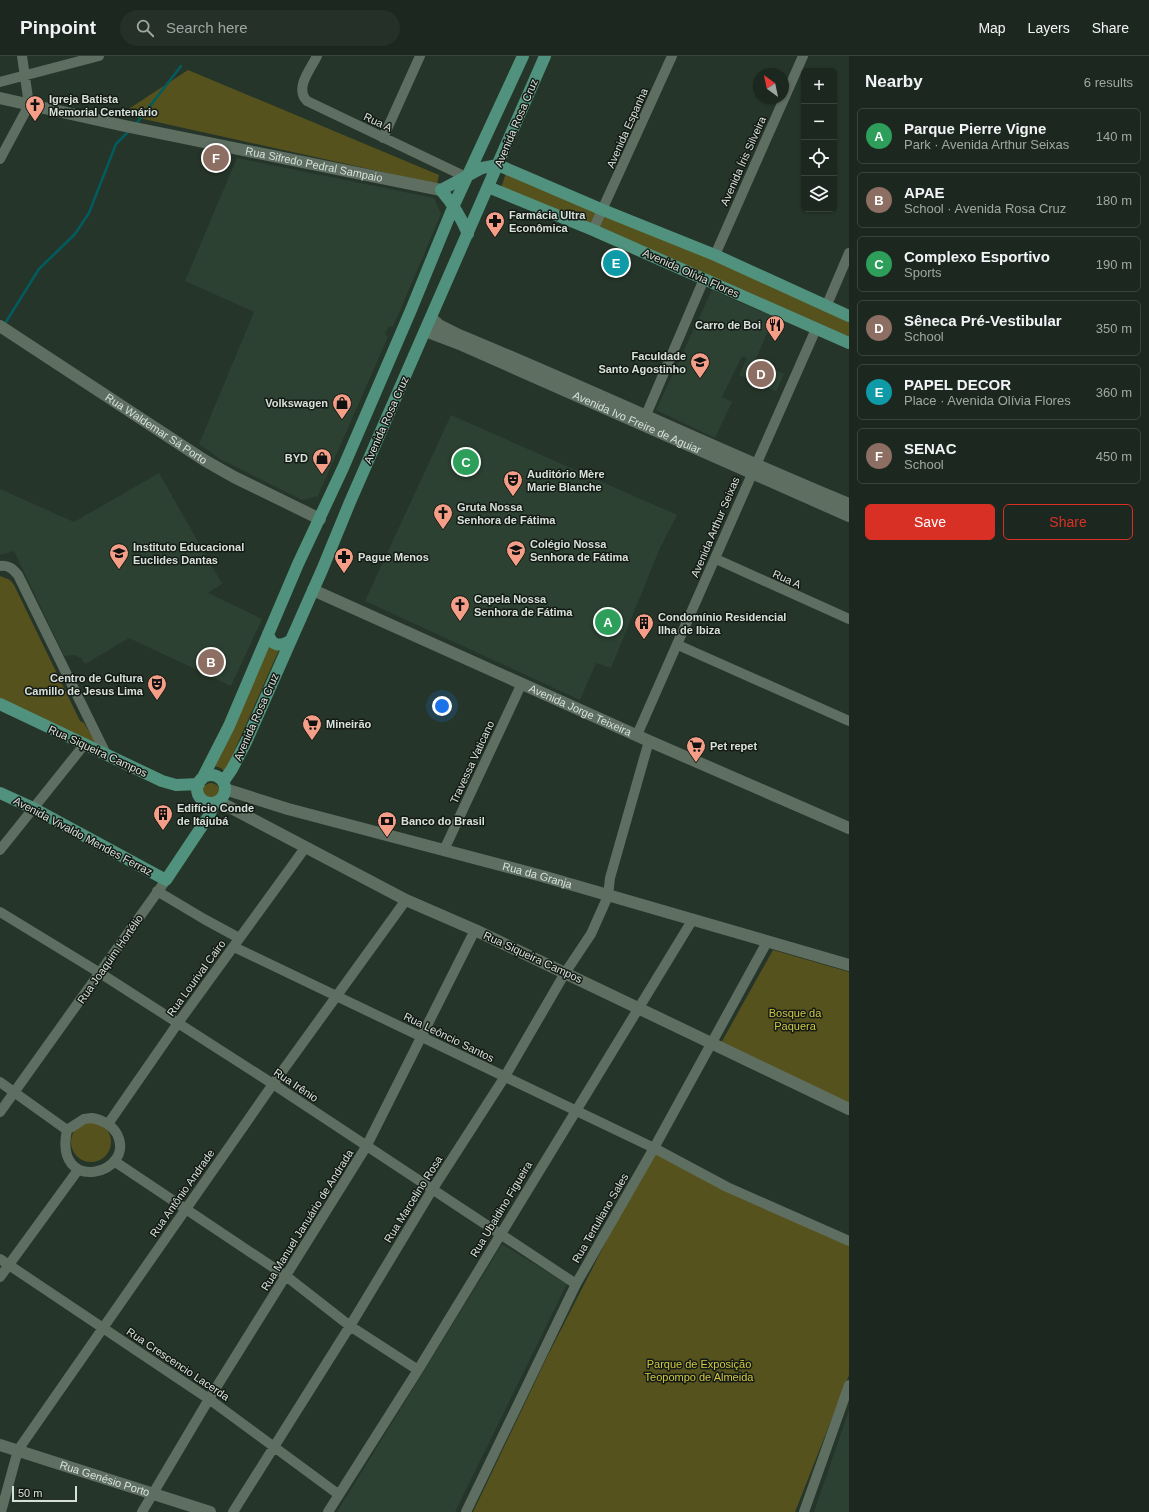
<!DOCTYPE html>
<html lang="en">
<head>
<meta charset="utf-8">
<style>
	body { margin:0; font-family:Helvetica,sans-serif; background:#253028; color:#f1f3f6 }
	.controls { position:absolute; right:12px; top:12px; display:grid; overflow:hidden; border-radius:6px; box-shadow:0 1px 3px #0004 }
	.controls button { width:36px; height:36px; display:grid; place-items:center; padding:0; border:0; border-bottom:1px solid #3a443d; background:#1c281f; color:#f1f3f6; font:20px sans-serif }
	.compass { position:absolute; left:753px; top:12px; width:36px; height:36px; border-radius:50%; background:#1c281f; box-shadow:0 1px 3px #0004; rotate:327deg }
	.scale { position:absolute; left:12px; bottom:10px; width:65px; box-sizing:border-box; padding-left:4px; border:2px solid #d7e1d9; border-top:0; font-size:11px; line-height:14px; white-space:nowrap; color:#d7e1d9; -webkit-text-stroke:3px #141a15; paint-order:stroke }
	.you { position:absolute; left:442px; top:650px; width:14px; height:14px; margin:-10px; border:3px solid #fff; border-radius:50%; background:#1a73e8; box-shadow:0 0 0 6px #1a73e833 }
	.badge { display:grid; place-items:center; width:26px; height:26px; border-radius:50%; background:#d93025; color:#fff; font-size:13px; font-weight:700 }
	.pin { position:absolute; translate:-50% -50%; border:2px solid #fff; box-shadow:0 1px 4px #0006 }
	.list { margin:0; padding:0; list-style:none }
	h2 { display:flex; justify-content:space-between; align-items:center; height:52px; margin:0; padding:0 16px; font-size:17px }
	h2 small { font-size:13px; font-weight:400; color:#a0a6a4 }
	.list li { display:grid; grid-template-columns:26px 1fr auto; gap:12px; align-items:center; box-sizing:border-box; height:56px; margin:0 8px 8px; padding:0 8px; border:1px solid #3a443d; border-radius:6px }
	.list b { display:block; font-size:15px; white-space:nowrap }
	.list p { margin:0; font-size:13px; white-space:nowrap; color:#a0a6a4 }
	.list em { font-size:13px; font-style:normal; color:#a0a6a4 }
	.actions { display:flex; gap:8px; padding:12px 16px }
	.actions a { flex:1; padding:9px 0; border:1px solid #d93025; border-radius:6px; text-align:center; font-size:14px; color:#d93025 }
	.actions .main { background:#d93025; color:#fff }
	.icon { flex:none; width:22px; height:22px; fill:none; stroke:currentColor; stroke-width:2; stroke-linecap:round; stroke-linejoin:round }
	.map { position:relative; flex:none; width:849px; height:1456px; overflow:hidden }
	header { display:flex; align-items:center; gap:24px; box-sizing:border-box; height:56px; padding:0 20px; background:#1c281f; border-bottom:1px solid #3a443d }
	header strong { font-size:19px }
	nav { display:flex; gap:22px; margin-inline-start:auto; font-size:14px }
	.search { width:280px; height:36px; background:#253028; display:flex; align-items:center; gap:10px; box-sizing:border-box; padding:0 14px; border-radius:22px; color:#a0a6a4; font-size:15px }
	main { display:flex }
	aside { flex:1; background:#1c281f }
	.map>svg:first-child { display:block }
</style>
</head>
<body>
<header>
<strong>Pinpoint</strong>
<div class="search"><svg class="icon" aria-label="search" viewBox="0 0 24 24"><circle cx="10" cy="10" r="6"/><path d="M15 15l6 6"/></svg>Search here</div>
<nav><a>Map</a><a>Layers</a><a>Share</a></nav>
</header>
<main>
<div class="map">
<svg width="849" height="1456" viewBox="0 0 849 1456">
	<rect width="100%" height="100%" fill="#263529"/>
	<!-- built -->
	<path fill="#2c4132" d="M 237,102 L 434,142 L 441,158 L 393,271 L 389,270 L 385,278 L 388,281 L 318,440 L 302,444 L 220,403 L 199,388 L 254,256 L 185,225 Z
		M 712,234 L 774,261 L 755,305 L 784,318 L 776,335 L 739,319 L 747,302 L 742,300 L 722,341 L 732,346 L 715,382 L 656,354 Z
		M 451,359 L 677,459 L 660,492 L 611,612 L 596,607 L 580,644 L 365,545 Z
		M 159,417 L 222,528 L 208,537 L 262,563 L 231,630 L 129,582 L 85,608 L 81,602 L 74,599 L 64,600 L 14,495 L 0,499 L 0,433 L 74,466 Z
		M 502,1188 L 567,1228 L 455,1456 L 337,1456 Z
		M 849,1354 L 849,1456 L 814,1456 Z"/>
	<!-- green -->
	<path fill="#56521d" d="M 188,14 L 439,119 L 437,128 L 121,58 Z
		M 506,117 L 849,260 L 849,285 L 501,132 Z
		M 0,520 L 10,524 L 14,529 L 80,665 L 84,667 L 98,690 L 0,643 Z
		M 269,588 L 279,594 L 225,716 L 221,712 L 211,709 Z
		M202 736a9 9 0 1 1 18 0a9 9 0 1 1-18 0Z
		M 773,894 L 849,916 L 849,1048 L 721,987 Z
		M71 1086a20 20 0 1 1 40 0a20 20 0 1 1-40 0Z
		M 654,1092 L 849,1186 L 849,1319 L 795,1456 L 473,1456 L 546,1303 Z"/>
	<g fill="none" stroke-linecap="round" stroke-linejoin="round">
		<!-- stream -->
		<path stroke="#025c5f" stroke-width="2.5" d="M 136,68 L 181,10
			M 4,269 L 39,213 L 75,178 L 89,157 L 116,88 L 130,74"/>
		<!-- street -->
		<path stroke="#5e6f61" stroke-width="10" d="M 317,0 C 311,13 294,32 307,45 L 466,121
			M 0,26 L 99,0
			M 383,82 L 420,0
			M 0,103 L 29,49 L 22,0
			M 593,174 L 672,0
			M 715,199 L 803,0
			M 826,251 L 849,197
			M 643,366 L 704,223
			M 716,503 L 849,563
			M 0,510 C 9,509 13,513 18,519 L 107,700
			M 678,589 L 849,665
			M 637,679 L 816,273
			M 0,794 L 84,689
			M 444,794 L 522,627
			M 157,835 L 204,863 L 239,882
			M 0,856 L 100,917 L 273,1028 L 576,1228
			M 234,891 L 654,1092 L 727,1131 L 849,1185
			M 0,1026 L 67,1074
			M 0,1056 L 166,824
			M 92,1062 C 103,1064 111,1068 117,1078 C 137,1118 53,1140 67,1074 L 84,1063 Z
			M 108,1068 L 178,967 L 305,792
			M 114,1105 L 286,1220 L 350,1270 L 418,1314
			M 0,1203 L 209,1343 L 338,1438
			M 0,1221 L 78,1114
			M 1,1456 L 18,1394 L 273,1028 L 406,844
			M 142,1456 L 209,1343 L 366,1091 L 475,874
			M 233,1456 L 350,1270 L 432,1134 L 504,1022 L 565,917 L 591,878 L 608,840 L 610,822 L 649,685
			M 328,1456 L 418,1314 L 693,863
			M 466,1456 L 576,1228 L 654,1092 L 767,886
			M 804,1456 L 849,1329"/>
		<!-- secondary -->
		<g stroke="#5e6f61" stroke-width="12">
			<path id="s1" d="M 0,42 L 125,70 L 441,134"/>
			<path d="M 431,262 L 439,269 L 459,279 C 590,333 718,394 849,448"/>
			<path id="s2" d="M 0,270 L 204,404 L 234,421 L 320,463"/>
			<path id="s3" d="M 425,275 L 462,289 L 849,460"/>
			<path id="s4" d="M 313,534 L 649,685 L 849,772"/>
			<path id="s5" d="M 225,733 L 288,753 L 542,820 L 849,909"/>
			<path d="M 218,745 L 406,844 L 475,874 L 849,1053"/>
			<path id="s6" d="M 0,1389 L 210,1456"/>
		</g>
		<!-- primary -->
		<path stroke="#50927e" stroke-width="12" d="M 498,109 L 603,154 L 715,199 L 849,260
			M 488,131 L 593,174 L 849,287
			M 468,178 C 461,161 453,148 441,134 L 482,112 L 498,109
			M 268,578 C 272,590 279,591 290,585
			M 0,648 L 162,725 L 176,729 L 199,728
			M197 733a14 14 0 1 1 28 0a14 14 0 1 1-28 0Z
			M 202,723 L 229,670 L 298,508 L 343,412 L 411,254 L 454,149 L 523,0
			M 223,726 L 232,713 L 246,686 L 322,514 L 350,446 L 545,0
			M 0,737 L 33,752 L 166,824 L 210,758 L 214,747"/>
	</g>
	<!-- icons -->
	<defs>
		<g id="church-pin" transform="scale(1)"><path d="M0 17L-7.5 6A9.5 9.5 0 1 1 7.5 6Z" fill="#f49e87" stroke="#141a15"/><path d="M-1.2-6h2.4v3.5h3.3v2.4h-3.3V6h-2.4V-.1h-3.3v-2.4h3.3Z" fill="#111"/></g>
		<g id="pharmacy-pin" transform="scale(1)"><path d="M0 17L-7.5 6A9.5 9.5 0 1 1 7.5 6Z" fill="#f49e87" stroke="#141a15"/><path d="M-2-6h4v4h4v4h-4v4h-4v-4h-4v-4h4Z" fill="#111"/></g>
		<g id="restaurant-pin" transform="scale(1)"><path d="M0 17L-7.5 6A9.5 9.5 0 1 1 7.5 6Z" fill="#f49e87" stroke="#141a15"/><path d="M-5-6h1v4h1v-4h1v4h1v-4h1v5L-1.5 .5V6h-2V.5L-5-1ZM5-6V6H3V1.5H1.5Q1.5-4 5-6Z" fill="#111"/></g>
		<g id="university-pin" transform="scale(1)"><path d="M0 17L-7.5 6A9.5 9.5 0 1 1 7.5 6Z" fill="#f49e87" stroke="#141a15"/><path d="M0-5L7-2L0 1L-7-2ZM-4 1L0 2.5L4 1V4Q0 6-4 4Z" fill="#111"/></g>
		<g id="shop-pin" transform="scale(1)"><path d="M0 17L-7.5 6A9.5 9.5 0 1 1 7.5 6Z" fill="#f49e87" stroke="#141a15"/><path d="M-5-2.5h2.3a2.7 3.5 0 0 1 5.4 0H5L5.5 6h-11ZM-1.5-2.5h3a1.5 2.3 0 0 0-3 0Z" fill="#111"/></g>
		<g id="theatre-pin" transform="scale(1)"><path d="M0 17L-7.5 6A9.5 9.5 0 1 1 7.5 6Z" fill="#f49e87" stroke="#141a15"/><path d="M-5-5.5Q0-4 5-5.5V0Q5 5 0 6Q-5 5-5 0ZM-3.3-2.5H-1v1.5H-3.3ZM1-2.5H3.3v1.5H1ZM-2.8 1Q0 5.5 2.8 1Z" fill="#111"/></g>
		<g id="school-pin" transform="scale(1)"><path d="M0 17L-7.5 6A9.5 9.5 0 1 1 7.5 6Z" fill="#f49e87" stroke="#141a15"/><path d="M0-5L7-2L0 1L-7-2ZM-4 1L0 2.5L4 1V4Q0 6-4 4Z" fill="#111"/></g>
		<g id="building-pin" transform="scale(1)"><path d="M0 17L-7.5 6A9.5 9.5 0 1 1 7.5 6Z" fill="#f49e87" stroke="#141a15"/><path d="M-4-6H4V6H1V3H-1V6H-4ZM-2.5-4.3h1.7v1.8h-1.7ZM.8-4.3h1.7v1.8H.8ZM-2.5-1h1.7V.8h-1.7ZM.8-1h1.7V.8H.8Z" fill="#111"/></g>
		<g id="supermarket-pin" transform="scale(1)"><path d="M0 17L-7.5 6A9.5 9.5 0 1 1 7.5 6Z" fill="#f49e87" stroke="#141a15"/><path d="M-6-5.5h2.5l.6 2H6L4.5 2H-2.5L-4.4-4H-6ZM-1.5 3.2a1.3 1.3 0 1 0 .1 0ZM3 3.2a1.3 1.3 0 1 0 .1 0Z" fill="#111"/></g>
		<g id="bank-pin" transform="scale(1)"><path d="M0 17L-7.5 6A9.5 9.5 0 1 1 7.5 6Z" fill="#f49e87" stroke="#141a15"/><path d="M-6-4H6V4H-6ZM0-2.3a2.3 2.3 0 1 0 0 4.6a2.3 2.3 0 1 0 0-4.6Z" fill="#111"/></g>
	</defs>
	<g fill-rule="evenodd">
		<use href="#church-pin" x="35" y="49"/>
		<use href="#pharmacy-pin" x="495" y="165"/>
		<use href="#restaurant-pin" x="775" y="269"/>
		<use href="#university-pin" x="700" y="306"/>
		<use href="#shop-pin" x="342" y="347"/>
		<use href="#shop-pin" x="322" y="402"/>
		<use href="#theatre-pin" x="513" y="424"/>
		<use href="#church-pin" x="443" y="457"/>
		<use href="#school-pin" x="516" y="494"/>
		<use href="#school-pin" x="119" y="497"/>
		<use href="#pharmacy-pin" x="344" y="501"/>
		<use href="#church-pin" x="460" y="549"/>
		<use href="#building-pin" x="644" y="567"/>
		<use href="#theatre-pin" x="157" y="628"/>
		<use href="#supermarket-pin" x="312" y="668"/>
		<use href="#supermarket-pin" x="696" y="690"/>
		<use href="#building-pin" x="163" y="758"/>
		<use href="#bank-pin" x="387" y="765"/>
	</g>
	<g text-anchor="middle" dominant-baseline="central" stroke-width="3" stroke-linejoin="round" paint-order="stroke">
		<!-- poi labels -->
		<g font-size="11" font-weight="bold" fill="#d7e1d9" stroke="#141a15" text-anchor="start">
			<text x="49" y="43">Igreja Batista<tspan x="49" dy="13">Memorial Centenário</tspan></text>
			<text x="509" y="159">Farmácia Ultra<tspan x="509" dy="13">Econômica</tspan></text>
			<text x="761" y="269" text-anchor="end">Carro de Boi</text>
			<text x="686" y="300" text-anchor="end">Faculdade<tspan x="686" dy="13">Santo Agostinho</tspan></text>
			<text x="328" y="347" text-anchor="end">Volkswagen</text>
			<text x="308" y="402" text-anchor="end">BYD</text>
			<text x="527" y="418">Auditório Mère<tspan x="527" dy="13">Marie Blanche</tspan></text>
			<text x="457" y="451">Gruta Nossa<tspan x="457" dy="13">Senhora de Fátima</tspan></text>
			<text x="530" y="488">Colégio Nossa<tspan x="530" dy="13">Senhora de Fátima</tspan></text>
			<text x="133" y="491">Instituto Educacional<tspan x="133" dy="13">Euclides Dantas</tspan></text>
			<text x="358" y="501">Pague Menos</text>
			<text x="474" y="543">Capela Nossa<tspan x="474" dy="13">Senhora de Fátima</tspan></text>
			<text x="658" y="561">Condomínio Residencial<tspan x="658" dy="13">Ilha de Ibiza</tspan></text>
			<text x="143" y="622" text-anchor="end">Centro de Cultura<tspan x="143" dy="13">Camillo de Jesus Lima</tspan></text>
			<text x="326" y="668">Mineirão</text>
			<text x="710" y="690">Pet repet</text>
			<text x="177" y="752">Edifício Conde<tspan x="177" dy="13">de Itajubá</tspan></text>
			<text x="401" y="765">Banco do Brasil</text>
		</g>
		<!-- street labels -->
		<g font-size="11" fill="#d7e1d9" stroke="#141a15">
			<text transform="translate(378 66) rotate(25)">Rua A</text>
			<text transform="translate(516 67) rotate(-67)">Avenida Rosa Cruz</text>
			<text transform="translate(627 72) rotate(-66)">Avenida Espanha</text>
			<text transform="translate(743 105) rotate(-66)">Avenida Íris Silveira</text>
			<text stroke="none"><textPath href="#s1" startOffset="321">Rua Sifredo Pedral Sampaio</textPath></text>
			<text transform="translate(691 217) rotate(24)">Avenida Olívia Flores</text>
			<text transform="translate(386 364) rotate(-66)">Avenida Rosa Cruz</text>
			<text stroke="none"><textPath href="#s3" startOffset="231">Avenida Ivo Freire de Aguiar</textPath></text>
			<text stroke="none"><textPath href="#s2" startOffset="187">Rua Waldemar Sá Porto</textPath></text>
			<text transform="translate(715 471) rotate(-67)">Avenida Arthur Seixas</text>
			<text transform="translate(787 523) rotate(24)">Rua A</text>
			<text stroke="none"><textPath href="#s4" startOffset="293">Avenida Jorge Teixeira</textPath></text>
			<text transform="translate(256 661) rotate(-66)">Avenida Rosa Cruz</text>
			<text transform="translate(98 695) rotate(25)">Rua Siqueira Campos</text>
			<text transform="translate(472 706) rotate(-65)">Travessa Vaticano</text>
			<text transform="translate(83 780) rotate(28)">Avenida Vivaldo Mendes Ferraz</text>
			<text stroke="none"><textPath href="#s5" startOffset="324">Rua da Granja</textPath></text>
			<text transform="translate(533 901) rotate(25)">Rua Siqueira Campos</text>
			<text transform="translate(110 903) rotate(-55)">Rua Joaquim Hortélio</text>
			<text transform="translate(196 922) rotate(-54)">Rua Lourival Cairo</text>
			<text transform="translate(449 981) rotate(26)">Rua Leôncio Santos</text>
			<text transform="translate(296 1029) rotate(34)">Rua Irênio</text>
			<text transform="translate(182 1137) rotate(-55)">Rua Antônio Andrade</text>
			<text transform="translate(413 1143) rotate(-58)">Rua Marcelino Rosa</text>
			<text transform="translate(501 1153) rotate(-59)">Rua Ubaldino Figueira</text>
			<text transform="translate(600 1162) rotate(-60)">Rua Tertuliano Sales</text>
			<text transform="translate(307 1164) rotate(-58)">Rua Manuel Januário de Andrada</text>
			<text transform="translate(178 1308) rotate(34)">Rua Crescencio Lacerda</text>
			<text stroke="none"><textPath href="#s6" startOffset="110">Rua Genésio Porto</textPath></text>
		</g>
		<!-- park labels -->
		<g font-size="11" fill="#d0c740" stroke="#141a15">
			<text x="795" y="957">Bosque da<tspan x="795" dy="13">Paquera</tspan></text>
			<text x="699" y="1308">Parque de Exposição<tspan x="699" dy="13">Teopompo de Almeida</tspan></text>
		</g>
	</g>
</svg>
<div class="controls">
<button>+</button>
<button>−</button>
<button><svg class="icon" aria-label="locate" viewBox="0 0 24 24"><circle cx="12" cy="12" r="6"/><path d="M12 2v4M12 18v4M2 12h4M18 12h4"/></svg></button>
<button><svg class="icon" aria-label="layers" viewBox="0 0 24 24"><path d="M12 4l9 5-9 5-9-5zM3 14l9 5 9-5"/></svg></button>
</div>
<svg class="compass" viewBox="-18 -18 36 36"><path d="M0-13l5 13h-10z" fill="#e53935"/><path d="M0 13l5-13h-10z" fill="#a0a6a4"/></svg>
<div class="scale">50 m</div>
<div class="you"></div>
<div class="pin badge" style="left:608px;top:566px;background:#2e9e5b">A</div>
<div class="pin badge" style="left:211px;top:606px;background:#8d6e63">B</div>
<div class="pin badge" style="left:466px;top:406px;background:#2e9e5b">C</div>
<div class="pin badge" style="left:761px;top:318px;background:#8d6e63">D</div>
<div class="pin badge" style="left:616px;top:207px;background:#0f9aa8">E</div>
<div class="pin badge" style="left:216px;top:102px;background:#8d6e63">F</div>
</div>
<aside>
<h2>Nearby<small>6 results</small></h2>
<ul class="list">
<li><span class="badge" style="background:#2e9e5b">A</span><div><b>Parque Pierre Vigne</b><p>Park · Avenida Arthur Seixas</p></div><em>140 m</em></li>
<li><span class="badge" style="background:#8d6e63">B</span><div><b>APAE</b><p>School · Avenida Rosa Cruz</p></div><em>180 m</em></li>
<li><span class="badge" style="background:#2e9e5b">C</span><div><b>Complexo Esportivo</b><p>Sports</p></div><em>190 m</em></li>
<li><span class="badge" style="background:#8d6e63">D</span><div><b>Sêneca Pré-Vestibular</b><p>School</p></div><em>350 m</em></li>
<li><span class="badge" style="background:#0f9aa8">E</span><div><b>PAPEL DECOR</b><p>Place · Avenida Olívia Flores</p></div><em>360 m</em></li>
<li><span class="badge" style="background:#8d6e63">F</span><div><b>SENAC</b><p>School</p></div><em>450 m</em></li>
</ul>
<div class="actions"><a class="main">Save</a><a>Share</a></div>
</aside>
</main>
</body>
</html>
